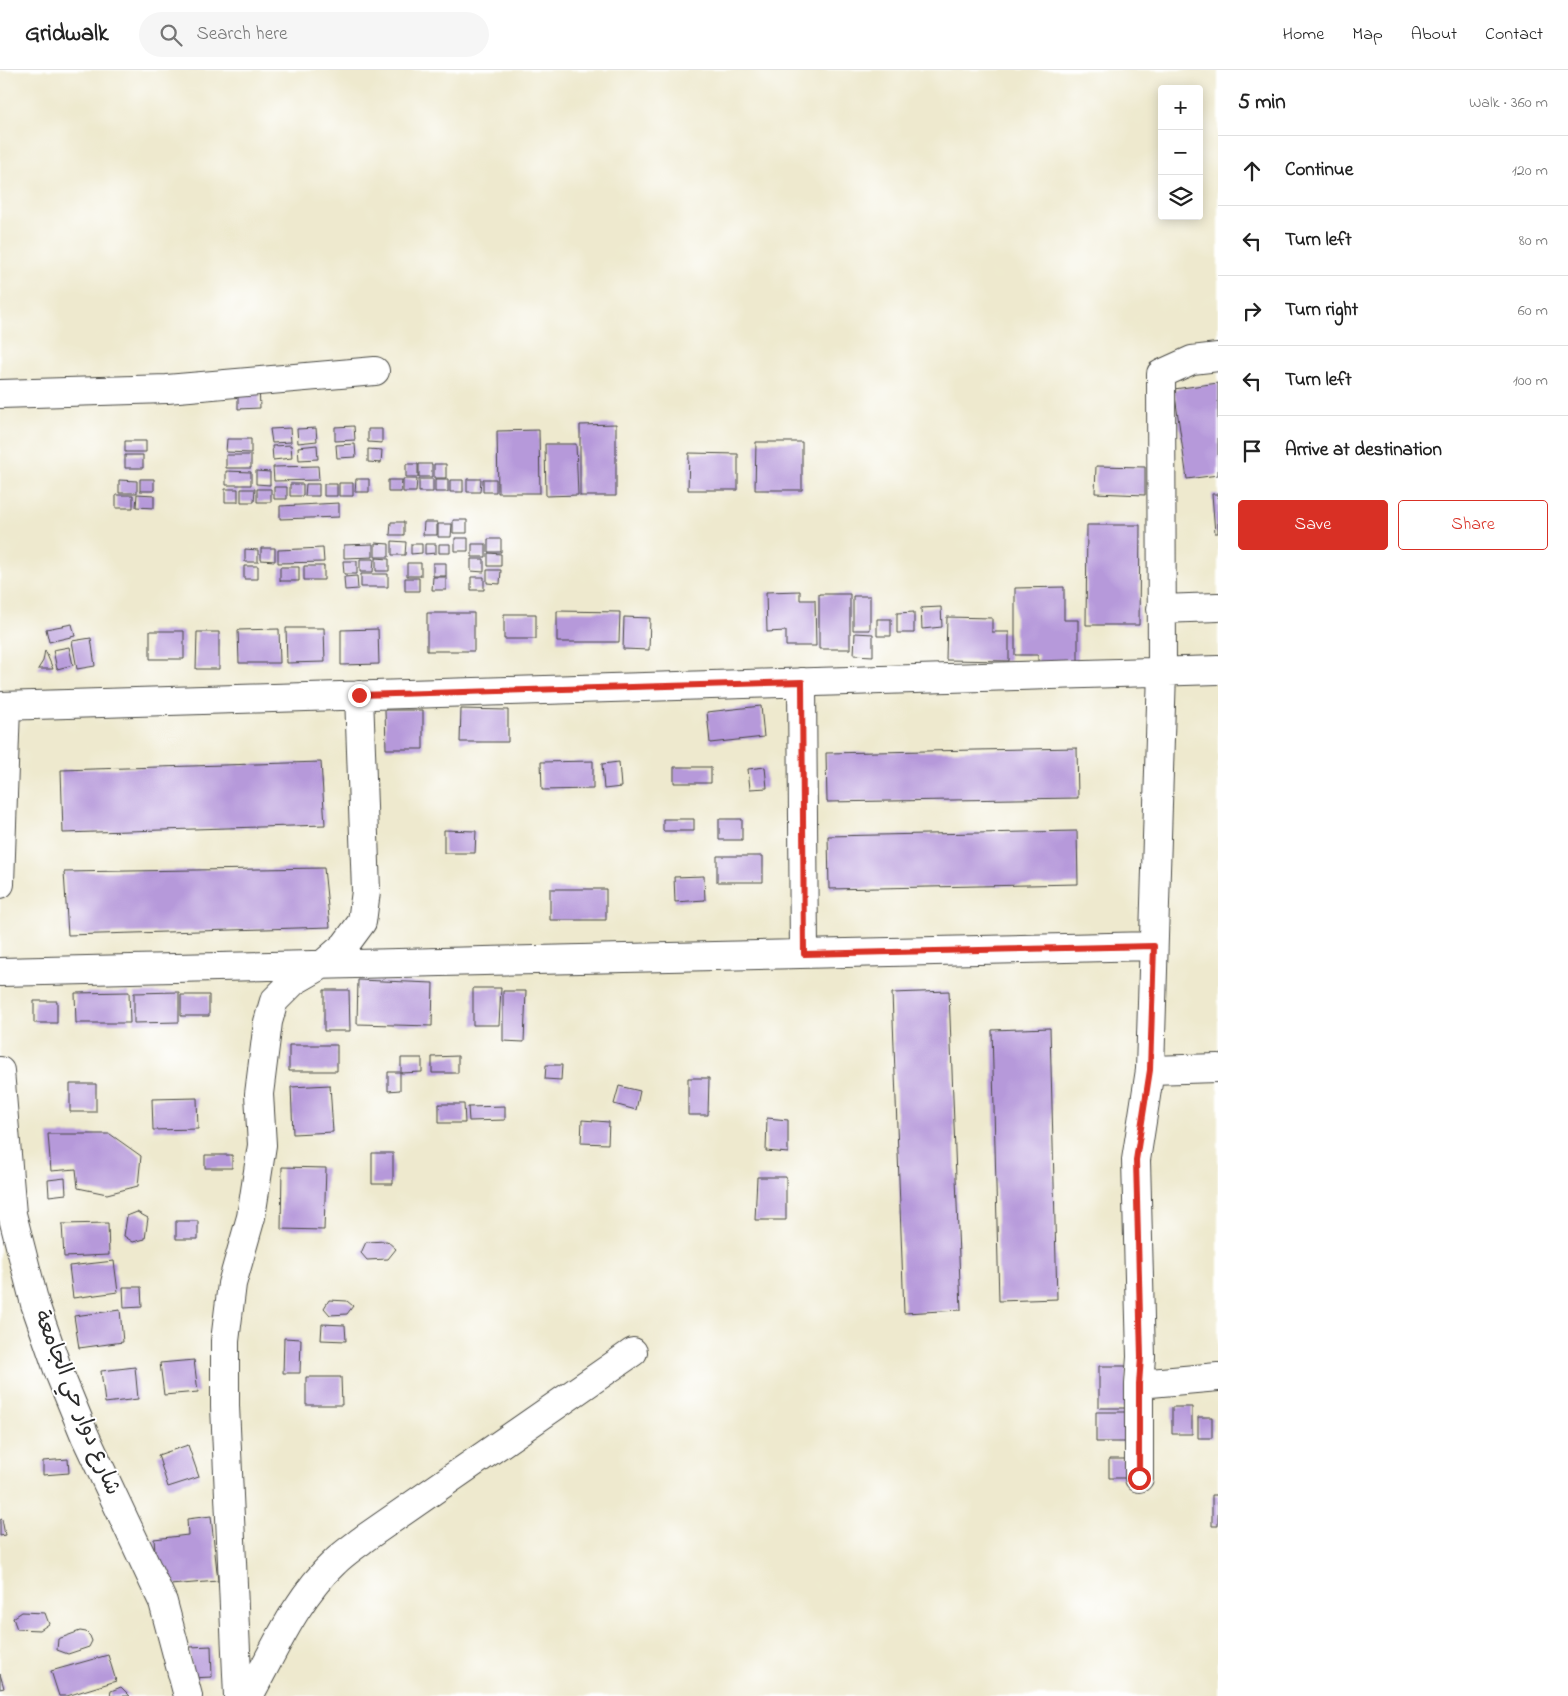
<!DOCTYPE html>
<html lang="en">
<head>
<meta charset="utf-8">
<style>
	body { margin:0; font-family:"Indie Flower","Playpen Sans Arabic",sans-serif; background:#f6f6f6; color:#222 }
	.controls { position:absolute; right:15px; top:15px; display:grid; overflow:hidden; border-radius:5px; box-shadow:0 2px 12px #0003 }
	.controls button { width:45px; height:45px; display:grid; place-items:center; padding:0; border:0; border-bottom:1px solid #e0e0e0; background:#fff; color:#222; font:25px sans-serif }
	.stop { position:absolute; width:15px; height:15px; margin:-11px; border:4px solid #d93025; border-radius:50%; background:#fff }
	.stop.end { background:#d93025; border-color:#fff; box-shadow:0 1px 5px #0008 }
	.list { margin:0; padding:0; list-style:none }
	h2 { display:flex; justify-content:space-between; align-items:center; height:65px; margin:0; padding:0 20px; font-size:21px }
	h2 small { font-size:16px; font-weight:400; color:#767676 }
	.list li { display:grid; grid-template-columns:32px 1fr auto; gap:15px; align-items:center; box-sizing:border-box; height:70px; padding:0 20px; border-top:1px solid #e0e0e0 }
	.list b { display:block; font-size:19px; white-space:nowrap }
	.list em { font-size:16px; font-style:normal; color:#767676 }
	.actions { display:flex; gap:10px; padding:15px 20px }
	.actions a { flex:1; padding:11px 0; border:1px solid #d93025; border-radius:5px; text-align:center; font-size:18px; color:#d93025 }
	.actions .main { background:#d93025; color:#fff }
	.icon { flex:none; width:28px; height:28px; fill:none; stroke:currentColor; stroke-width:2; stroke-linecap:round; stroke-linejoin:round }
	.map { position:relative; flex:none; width:1218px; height:1626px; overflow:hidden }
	header { display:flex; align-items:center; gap:30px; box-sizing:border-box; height:70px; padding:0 25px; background:#fff; border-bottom:1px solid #e0e0e0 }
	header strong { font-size:24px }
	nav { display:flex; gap:28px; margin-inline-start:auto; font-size:18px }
	.search { width:350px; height:45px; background:#f6f6f6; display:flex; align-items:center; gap:12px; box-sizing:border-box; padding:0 18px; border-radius:28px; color:#767676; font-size:19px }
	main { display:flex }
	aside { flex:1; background:#fff }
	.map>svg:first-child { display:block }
</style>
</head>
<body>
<header>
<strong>Gridwalk</strong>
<div class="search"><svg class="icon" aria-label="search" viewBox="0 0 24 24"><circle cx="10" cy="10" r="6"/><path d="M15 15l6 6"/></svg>Search here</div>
<nav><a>Home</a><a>Map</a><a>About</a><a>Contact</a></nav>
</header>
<main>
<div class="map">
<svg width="1218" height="1626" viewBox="0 0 1218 1626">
	<rect width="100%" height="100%" fill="#fff"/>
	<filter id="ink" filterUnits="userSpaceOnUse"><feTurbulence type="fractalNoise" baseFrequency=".02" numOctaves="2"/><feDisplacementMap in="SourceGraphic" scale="10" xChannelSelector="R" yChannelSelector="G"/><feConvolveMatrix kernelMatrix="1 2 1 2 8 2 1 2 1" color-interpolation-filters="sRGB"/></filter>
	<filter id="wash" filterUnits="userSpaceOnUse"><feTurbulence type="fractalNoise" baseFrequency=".0096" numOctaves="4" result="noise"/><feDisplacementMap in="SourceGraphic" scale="20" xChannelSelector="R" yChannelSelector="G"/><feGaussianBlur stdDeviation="1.12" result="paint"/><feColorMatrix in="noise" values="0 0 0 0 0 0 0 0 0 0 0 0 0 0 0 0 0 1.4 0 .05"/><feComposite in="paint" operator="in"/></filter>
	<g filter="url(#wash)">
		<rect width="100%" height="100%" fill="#eee9ce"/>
		<g id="blocks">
			<!-- building -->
			<path fill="#b699da" d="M 1218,313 L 1218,405 L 1187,409 L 1174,319 Z
				M 259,315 L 260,338 L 238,339 L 238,316 Z
				M 616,354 L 616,426 L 580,426 L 580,355 Z
				M 354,356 L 355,370 L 335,371 L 335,357 Z
				M 290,358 L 291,372 L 272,373 L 270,359 Z
				M 316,358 L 317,371 L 298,373 L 297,359 Z
				M 368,359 L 382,359 L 382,373 L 368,372 Z
				M 539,360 L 540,423 L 498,423 L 497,361 Z
				M 227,369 L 251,369 L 251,383 L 226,382 Z
				M 125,371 L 146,371 L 146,382 L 125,382 Z
				M 756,372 L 802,372 L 802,420 L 755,420 Z
				M 355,374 L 356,387 L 337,388 L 336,375 Z
				M 545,374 L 576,374 L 578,425 L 546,426 Z
				M 291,375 L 292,388 L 273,390 L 272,376 Z
				M 317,375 L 318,389 L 299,390 L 298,377 Z
				M 368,379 L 382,380 L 381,393 L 368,392 Z
				M 689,383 L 738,384 L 738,420 L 688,420 Z
				M 125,385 L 143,385 L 143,398 L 125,398 Z
				M 226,385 L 251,385 L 251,398 L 226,398 Z
				M 406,394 L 418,394 L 418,407 L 406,407 Z
				M 419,394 L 432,394 L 432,407 L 419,407 Z
				M 434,394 L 446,394 L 446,408 L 434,408 Z
				M 318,396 L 319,410 L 274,411 L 273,397 Z
				M 1096,396 L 1145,397 L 1145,425 L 1095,423 Z
				M 226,401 L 251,402 L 251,415 L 226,415 Z
				M 256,401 L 270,402 L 270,415 L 256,414 Z
				M 140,409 L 154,409 L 154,421 L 140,421 Z
				M 356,409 L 369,409 L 369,422 L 355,422 Z
				M 403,409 L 417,409 L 416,422 L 403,422 Z
				M 419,409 L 433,409 L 433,422 L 419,422 Z
				M 435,409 L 448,409 L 448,422 L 435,422 Z
				M 467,409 L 481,409 L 480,422 L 467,422 Z
				M 483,409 L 496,409 L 496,422 L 483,422 Z
				M 119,410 L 137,411 L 137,423 L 119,423 Z
				M 388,410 L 402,410 L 401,422 L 388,422 Z
				M 450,410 L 463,410 L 463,422 L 450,422 Z
				M 339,413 L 353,413 L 353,426 L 339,426 Z
				M 290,414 L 303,414 L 303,426 L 290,426 Z
				M 306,414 L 319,414 L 319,426 L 305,426 Z
				M 324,414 L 337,414 L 337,426 L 324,426 Z
				M 274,417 L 287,417 L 287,429 L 274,429 Z
				M 225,419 L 238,419 L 238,432 L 225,432 Z
				M 241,419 L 255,419 L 254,432 L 241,432 Z
				M 257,419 L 271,419 L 271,432 L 257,432 Z
				M 137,424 L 154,425 L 154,438 L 136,437 Z
				M 1212,424 L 1218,424 L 1218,463 L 1215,463 Z
				M 116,425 L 133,425 L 133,438 L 116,438 Z
				M 339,433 L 339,447 L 280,449 L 280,436 Z
				M 453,450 L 467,450 L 467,463 L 453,463 Z
				M 391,452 L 404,452 L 404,465 L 390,465 Z
				M 424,452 L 437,452 L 437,465 L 423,465 Z
				M 438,454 L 452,454 L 451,467 L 438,467 Z
				M 1087,455 L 1140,455 L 1139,555 L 1086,555 Z
				M 455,468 L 468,468 L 468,481 L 455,481 Z
				M 488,469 L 501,469 L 501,482 L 488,482 Z
				M 392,471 L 406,472 L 405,485 L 392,485 Z
				M 375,473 L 389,474 L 389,487 L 375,487 Z
				M 373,474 L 373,487 L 344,488 L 344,475 Z
				M 411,474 L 422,474 L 422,483 L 411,484 Z
				M 425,474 L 436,474 L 436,483 L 425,484 Z
				M 439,474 L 450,474 L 450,483 L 439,483 Z
				M 472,474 L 486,474 L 486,487 L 472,487 Z
				M 261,478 L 275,478 L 275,491 L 261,490 Z
				M 323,478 L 324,492 L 278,493 L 278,480 Z
				M 245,479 L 258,480 L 258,492 L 245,492 Z
				M 488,483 L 501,484 L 501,496 L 488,496 Z
				M 376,488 L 389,489 L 389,501 L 376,501 Z
				M 360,489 L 374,489 L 373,502 L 360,502 Z
				M 471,489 L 484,489 L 484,502 L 471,501 Z
				M 343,491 L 357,491 L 357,504 L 344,504 Z
				M 407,493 L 421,493 L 421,506 L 407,506 Z
				M 433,493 L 446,493 L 446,506 L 433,506 Z
				M 244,496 L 258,496 L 258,509 L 244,509 Z
				M 304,496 L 324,496 L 324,510 L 304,510 Z
				M 280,497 L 299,497 L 299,511 L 280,511 Z
				M 487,500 L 501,500 L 500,514 L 487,513 Z
				M 361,504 L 388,504 L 388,517 L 361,517 Z
				M 357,506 L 358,519 L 345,520 L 344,507 Z
				M 433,507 L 446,507 L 446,520 L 432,520 Z
				M 471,507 L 484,507 L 484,520 L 471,520 Z
				M 405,508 L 419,508 L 419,521 L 405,521 Z
				M 1064,517 L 1064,550 L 1078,550 L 1078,595 L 1038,595 L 1038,585 L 1015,585 L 1015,518 Z
				M 800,521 L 800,530 L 815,530 L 816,576 L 786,576 L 786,561 L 767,562 L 766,522 Z
				M 819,524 L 850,524 L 850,579 L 819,579 Z
				M 853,526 L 870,526 L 870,560 L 853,560 Z
				M 941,537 L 942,557 L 922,559 L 921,538 Z
				M 557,541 L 620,542 L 619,572 L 557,572 Z
				M 914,542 L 914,563 L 897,563 L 897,543 Z
				M 427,543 L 474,543 L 474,581 L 427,581 Z
				M 504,544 L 536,544 L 536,569 L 504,569 Z
				M 624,547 L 650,548 L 649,580 L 623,579 Z
				M 947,547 L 992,548 L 992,562 L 1009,562 L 1009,591 L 946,590 Z
				M 877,549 L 891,549 L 891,566 L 877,566 Z
				M 72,554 L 75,566 L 49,572 L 46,559 Z
				M 286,558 L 324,558 L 325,592 L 287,593 Z
				M 279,559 L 280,593 L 239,593 L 238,560 Z
				M 378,559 L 379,594 L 341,595 L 341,560 Z
				M 150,561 L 184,561 L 184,589 L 150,589 Z
				M 197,562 L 219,562 L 219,599 L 196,599 Z
				M 855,563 L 873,564 L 873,586 L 854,585 Z
				M 91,568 L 95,596 L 77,599 L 72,571 Z
				M 69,577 L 73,595 L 57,599 L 53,580 Z
				M 45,580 L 53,599 L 38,599 L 43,591 Z
				M 761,636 L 764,667 L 710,673 L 707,642 Z
				M 461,639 L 508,640 L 508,672 L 460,672 Z
				M 385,640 L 423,640 L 423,679 L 386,679 Z
				M 1077,678 L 1078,728 L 827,732 L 826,683 Z
				M 593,691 L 593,719 L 542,720 L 541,692 Z
				M 321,692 L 325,755 L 63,763 L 61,700 Z
				M 619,692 L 621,717 L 604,719 L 602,694 Z
				M 674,697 L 711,697 L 711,713 L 674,713 Z
				M 765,697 L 767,718 L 750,719 L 748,699 Z
				M 663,749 L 694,749 L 694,761 L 663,761 Z
				M 719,749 L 742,749 L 742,770 L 719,770 Z
				M 444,760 L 476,761 L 475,783 L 444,783 Z
				M 1077,761 L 1078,814 L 829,819 L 828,766 Z
				M 717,786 L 763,786 L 763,812 L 717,812 Z
				M 324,798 L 330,857 L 68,865 L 64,802 Z
				M 704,806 L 705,830 L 675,832 L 674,807 Z
				M 550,819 L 606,819 L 606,850 L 550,850 Z
				M 358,910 L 433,913 L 432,956 L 357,954 Z
				M 473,918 L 501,918 L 499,955 L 473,955 Z
				M 324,920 L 349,920 L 350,961 L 324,961 Z
				M 503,921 L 526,921 L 524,972 L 503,971 Z
				M 949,921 L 961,1240 L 904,1243 L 892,923 Z
				M 129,922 L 130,953 L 76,953 L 75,923 Z
				M 179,922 L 179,952 L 134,953 L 134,923 Z
				M 181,925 L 209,925 L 209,946 L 181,946 Z
				M 34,931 L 57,931 L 57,953 L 34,953 Z
				M 1050,958 L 1057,1229 L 999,1231 L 992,960 Z
				M 289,975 L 337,975 L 337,1001 L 289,1001 Z
				M 458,986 L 458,1003 L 432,1003 L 432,987 Z
				M 401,988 L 422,988 L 422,1002 L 401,1003 Z
				M 546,995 L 562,995 L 561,1010 L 545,1009 Z
				M 388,1002 L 400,1002 L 400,1020 L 388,1021 Z
				M 688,1008 L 709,1008 L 708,1045 L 688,1045 Z
				M 70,1014 L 96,1014 L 96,1042 L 70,1042 Z
				M 330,1015 L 333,1062 L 293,1064 L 291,1017 Z
				M 619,1016 L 640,1021 L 636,1040 L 614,1034 Z
				M 197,1028 L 198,1059 L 153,1060 L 152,1029 Z
				M 439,1034 L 464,1034 L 465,1053 L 439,1053 Z
				M 505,1036 L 505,1050 L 469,1051 L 468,1037 Z
				M 767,1048 L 788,1050 L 788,1083 L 766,1081 Z
				M 582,1050 L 609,1052 L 608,1074 L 581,1073 Z
				M 48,1064 L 110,1064 L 141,1086 L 138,1116 L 107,1124 L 78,1118 L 76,1099 L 51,1101 Z
				M 372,1083 L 393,1083 L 393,1114 L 372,1114 Z
				M 205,1085 L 232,1085 L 232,1098 L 205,1098 Z
				M 282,1097 L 326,1098 L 324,1160 L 281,1159 Z
				M 757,1107 L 786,1107 L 786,1150 L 755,1150 Z
				M 65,1108 L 66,1124 L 49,1126 L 48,1110 Z
				M 137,1142 L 148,1148 L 145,1169 L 133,1172 L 124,1166 L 127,1146 Z
				M 176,1151 L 198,1151 L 198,1169 L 176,1169 Z
				M 108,1153 L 109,1185 L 64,1187 L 62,1154 Z
				M 387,1171 L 396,1179 L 388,1189 L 367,1190 L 361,1183 L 366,1172 Z
				M 114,1191 L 118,1222 L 73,1228 L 69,1196 Z
				M 123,1217 L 141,1217 L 142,1237 L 124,1238 Z
				M 329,1230 L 347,1231 L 353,1236 L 347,1244 L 330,1245 L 324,1238 Z
				M 120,1240 L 123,1272 L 79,1278 L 74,1246 Z
				M 322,1254 L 345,1255 L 346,1271 L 321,1270 Z
				M 284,1268 L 301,1269 L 300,1303 L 283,1303 Z
				M 194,1290 L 198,1322 L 164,1325 L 160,1293 Z
				M 1099,1296 L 1126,1296 L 1126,1338 L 1099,1338 Z
				M 135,1297 L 138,1329 L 105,1333 L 101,1301 Z
				M 306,1307 L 341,1307 L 342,1335 L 306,1335 Z
				M 1172,1337 L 1192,1337 L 1192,1364 L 1172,1364 Z
				M 1096,1342 L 1126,1342 L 1126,1372 L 1096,1372 Z
				M 1198,1347 L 1212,1347 L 1212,1368 L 1198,1368 Z
				M 188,1375 L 199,1407 L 168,1417 L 158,1385 Z
				M 68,1389 L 69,1403 L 43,1405 L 43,1391 Z
				M 1109,1389 L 1131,1389 L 1131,1408 L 1109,1408 Z
				M 1212,1425 L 1218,1425 L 1218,1456 L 1212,1456 Z
				M 211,1446 L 218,1511 L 158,1516 L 154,1469 L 188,1465 L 187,1449 Z
				M 2,1449 L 5,1465 L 0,1466 L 0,1450 Z
				M 22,1542 L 45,1543 L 49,1554 L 40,1560 L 17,1559 L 13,1548 Z
				M 80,1561 L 86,1562 L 90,1566 L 92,1571 L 89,1577 L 68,1584 L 57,1580 L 58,1569 Z
				M 211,1576 L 212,1607 L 191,1608 L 190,1577 Z
				M 108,1585 L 116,1611 L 67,1626 L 59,1626 L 51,1601 Z
				M 0,1604 L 4,1618 L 0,1619 Z
				M 121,1617 L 130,1626 L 110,1626 L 111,1621 Z"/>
		</g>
	</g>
	<g filter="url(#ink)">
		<use href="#blocks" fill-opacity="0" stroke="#484843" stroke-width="1"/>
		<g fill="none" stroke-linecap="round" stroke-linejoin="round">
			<!-- minor casing -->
			<g stroke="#484843" stroke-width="30">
				<path id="minor" d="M 0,324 L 167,319 L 375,301
					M 1161,539 L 1218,537
					M 802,612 L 804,884
					M 0,636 L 1218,600
					M 0,814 L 6,636
					M 0,902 L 1153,876
					M 1150,1000 L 1218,998
					M 0,1001 L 12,1144 L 35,1234 L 58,1300 L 85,1366 L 163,1532 L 188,1626
					M 1139,1314 L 1218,1307
					M 1139,1408 L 1139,1314 L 1141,1287 L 1136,1090 L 1150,1000 L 1162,601 L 1161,304 L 1192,290 L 1218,287
					M 238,1626 L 225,1336 L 225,1271 L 232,1214 L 251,1147 L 262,1075 L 259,1024 L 268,952 L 274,931 L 294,911 L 322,895 L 345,875 L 362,852 L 366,821 L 359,625
					M 249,1626 C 274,1581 296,1528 335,1492 C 344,1483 355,1476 365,1468 L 633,1282"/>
			</g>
			<!-- minor -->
			<use href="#minor" stroke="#fff" stroke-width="28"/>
		</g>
	</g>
	<g fill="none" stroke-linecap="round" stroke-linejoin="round" filter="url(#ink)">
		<!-- route -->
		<path stroke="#d93025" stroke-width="6" d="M 359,625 L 802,612 L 804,884 L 1154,876 L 1150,1000 L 1136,1090 L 1141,1287 L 1139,1314 L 1139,1408"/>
	</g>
	<g text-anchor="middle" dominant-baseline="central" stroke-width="4" stroke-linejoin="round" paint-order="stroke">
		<!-- street labels -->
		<g font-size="22" fill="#2b2b2b" stroke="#fff">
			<text transform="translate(76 1333) rotate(68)">شارع دوار حي الجامعة</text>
		</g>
	</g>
</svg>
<div class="controls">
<button>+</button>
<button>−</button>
<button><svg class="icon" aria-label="layers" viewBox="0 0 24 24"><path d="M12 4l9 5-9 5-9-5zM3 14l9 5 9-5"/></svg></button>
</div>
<div class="stop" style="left:1139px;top:1408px"></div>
<div class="stop end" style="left:359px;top:625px"></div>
</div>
<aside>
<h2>5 min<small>Walk · 360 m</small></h2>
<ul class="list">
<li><svg class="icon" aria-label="ahead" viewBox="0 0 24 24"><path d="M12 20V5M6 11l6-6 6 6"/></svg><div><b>Continue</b></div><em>120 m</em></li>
<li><svg class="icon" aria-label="left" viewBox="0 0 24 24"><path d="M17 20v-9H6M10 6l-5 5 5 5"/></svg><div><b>Turn left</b></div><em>80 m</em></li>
<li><svg class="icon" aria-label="right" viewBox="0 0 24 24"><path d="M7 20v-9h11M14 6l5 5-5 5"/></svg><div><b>Turn right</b></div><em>60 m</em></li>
<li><svg class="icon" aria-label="left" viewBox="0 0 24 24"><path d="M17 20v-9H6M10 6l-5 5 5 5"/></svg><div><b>Turn left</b></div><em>100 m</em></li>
<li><svg class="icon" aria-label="arrive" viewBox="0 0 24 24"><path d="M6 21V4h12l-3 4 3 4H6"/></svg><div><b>Arrive at destination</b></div></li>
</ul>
<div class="actions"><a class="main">Save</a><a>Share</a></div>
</aside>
</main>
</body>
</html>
